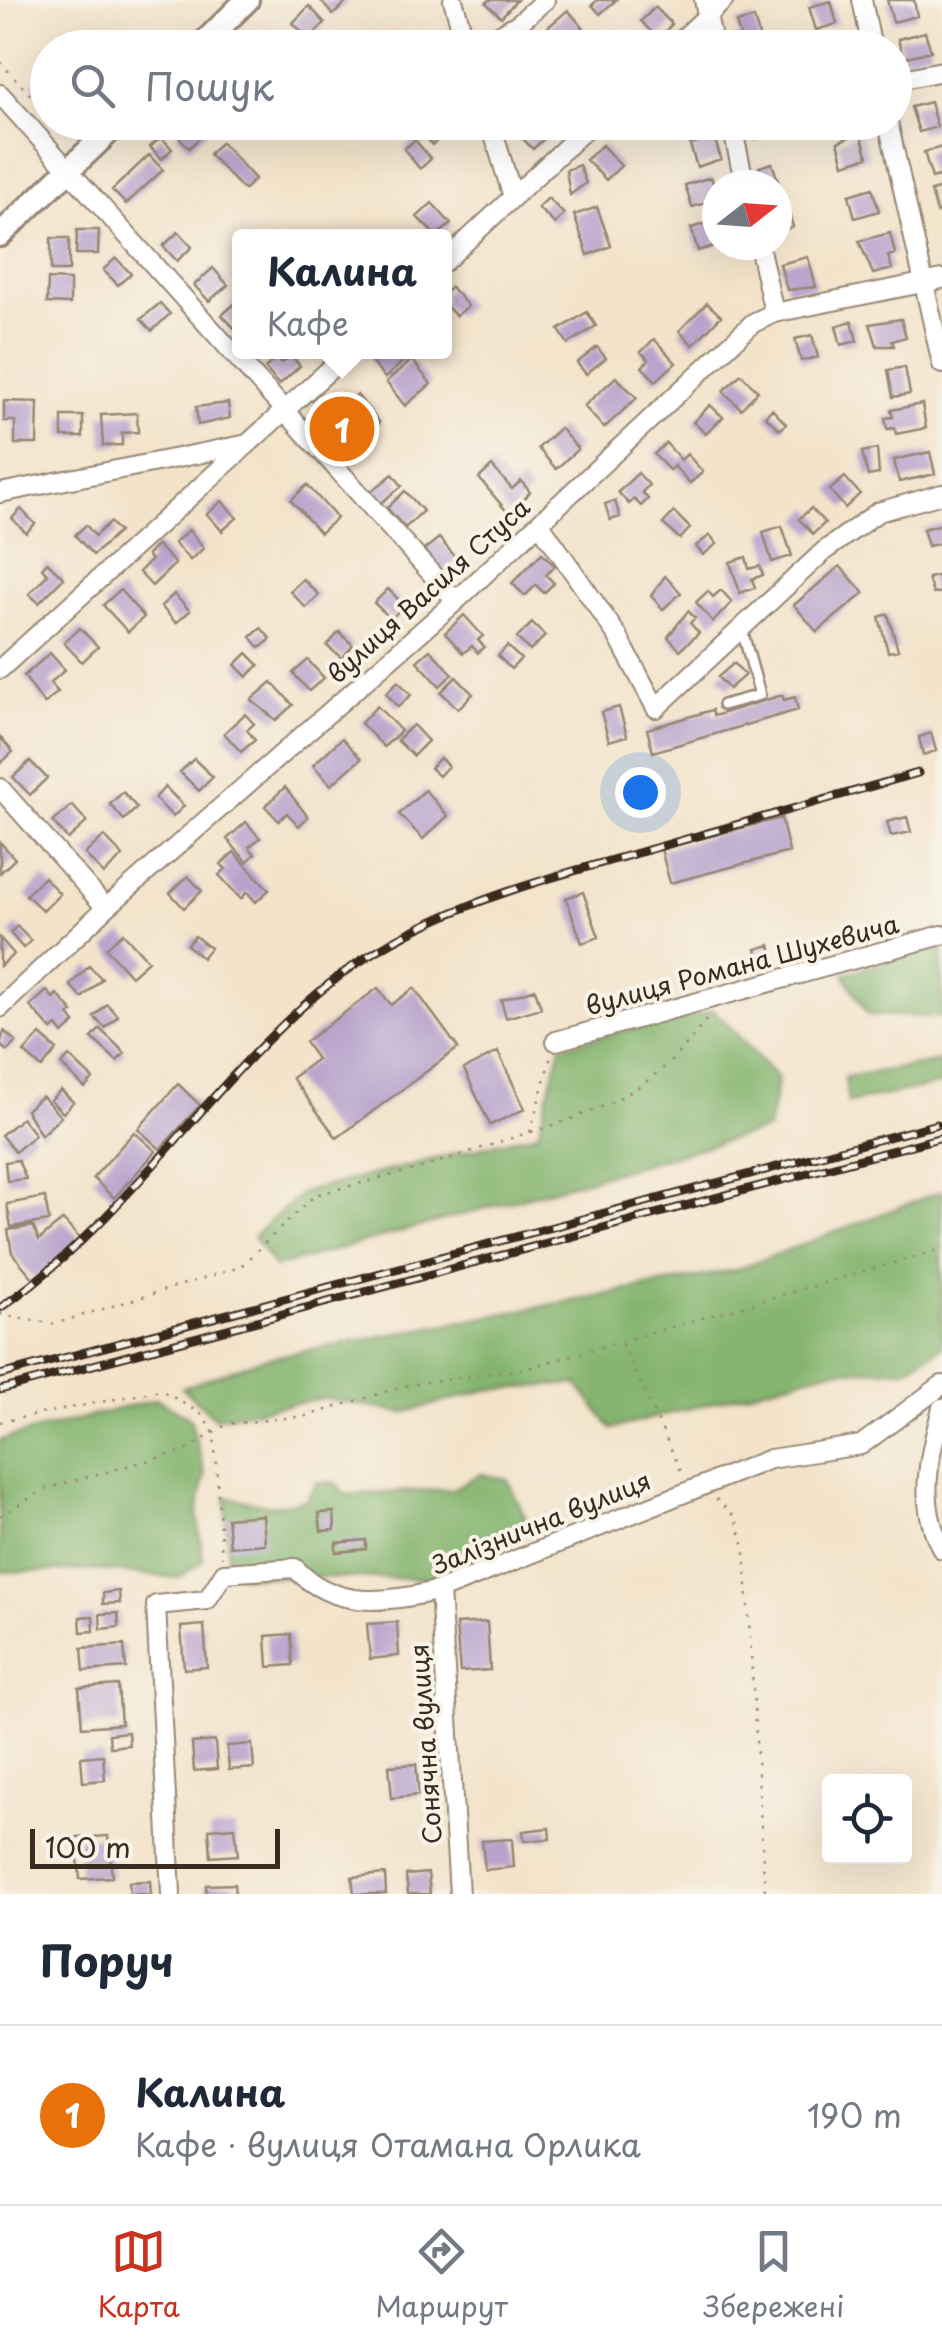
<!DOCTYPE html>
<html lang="uk">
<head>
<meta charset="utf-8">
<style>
	body { margin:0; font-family:"Playpen Sans",sans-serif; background:#f6f6f7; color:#1f2937 }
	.controls { position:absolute; right:30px; bottom:30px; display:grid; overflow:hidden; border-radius:10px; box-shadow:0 10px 40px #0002 }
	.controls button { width:90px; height:90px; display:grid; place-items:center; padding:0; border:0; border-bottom:2px solid #e0e1e3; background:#fff; color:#1f2937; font:50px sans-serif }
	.compass { position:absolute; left:702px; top:170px; width:90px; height:90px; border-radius:50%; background:#fff; box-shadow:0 10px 40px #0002; rotate:73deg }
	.scale { position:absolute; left:30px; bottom:25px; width:250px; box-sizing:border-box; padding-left:10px; border:5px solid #3b2a1e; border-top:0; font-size:28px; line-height:35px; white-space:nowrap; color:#3b2a1e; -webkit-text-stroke:8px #f7f3e8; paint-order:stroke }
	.you { position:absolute; left:640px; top:792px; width:35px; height:35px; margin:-25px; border:8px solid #fff; border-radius:50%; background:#1a73e8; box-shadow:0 0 0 15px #1a73e833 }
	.badge { display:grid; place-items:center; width:65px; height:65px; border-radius:50%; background:#c8321e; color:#fff; font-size:32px; font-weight:700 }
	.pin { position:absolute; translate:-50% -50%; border:5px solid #fff; box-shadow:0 2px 10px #0006 }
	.popup { position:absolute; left:232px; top:229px; width:220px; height:130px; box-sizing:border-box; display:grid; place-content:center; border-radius:10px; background:#fff; filter:drop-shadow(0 2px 8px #0005); font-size:32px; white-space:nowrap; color:#747a83 }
	.popup b { font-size:38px; color:#1f2937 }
	.popup::after { content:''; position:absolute; left:50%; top:100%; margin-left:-20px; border:20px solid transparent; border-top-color:#fff }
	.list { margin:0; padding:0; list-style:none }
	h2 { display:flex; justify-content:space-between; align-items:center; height:130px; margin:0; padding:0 40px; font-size:42px }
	h2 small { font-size:32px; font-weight:400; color:#747a83 }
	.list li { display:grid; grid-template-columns:65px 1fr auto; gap:30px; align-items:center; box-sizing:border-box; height:180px; padding:0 40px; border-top:2px solid #e0e1e3 }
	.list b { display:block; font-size:38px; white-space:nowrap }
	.list p { margin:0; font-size:32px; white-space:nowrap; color:#747a83 }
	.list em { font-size:32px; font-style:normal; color:#747a83 }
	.icon { flex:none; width:55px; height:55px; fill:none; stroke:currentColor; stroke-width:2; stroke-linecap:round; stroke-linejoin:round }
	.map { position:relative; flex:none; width:942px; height:1894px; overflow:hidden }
	.search { position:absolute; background:#fff; box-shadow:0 10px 40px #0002; left:30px; right:30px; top:30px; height:110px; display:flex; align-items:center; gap:25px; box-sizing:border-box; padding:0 35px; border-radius:55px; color:#747a83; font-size:38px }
	.sheet { height:310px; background:#fff }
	nav { display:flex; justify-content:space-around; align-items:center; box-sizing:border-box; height:140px; border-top:2px solid #e0e1e3; background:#fff; font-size:28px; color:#747a83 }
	nav a { display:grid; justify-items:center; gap:5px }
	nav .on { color:#c8321e }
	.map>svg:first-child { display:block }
</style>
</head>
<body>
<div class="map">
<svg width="942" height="1894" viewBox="0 0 942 1894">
	<rect width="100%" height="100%" fill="#f7f3e8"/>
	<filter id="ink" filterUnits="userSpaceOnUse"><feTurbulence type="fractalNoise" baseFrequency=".01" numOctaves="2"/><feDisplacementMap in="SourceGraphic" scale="20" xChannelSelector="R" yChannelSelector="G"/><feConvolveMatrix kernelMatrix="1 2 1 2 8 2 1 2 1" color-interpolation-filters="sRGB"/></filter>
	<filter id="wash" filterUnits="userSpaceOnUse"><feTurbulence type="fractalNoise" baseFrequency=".0048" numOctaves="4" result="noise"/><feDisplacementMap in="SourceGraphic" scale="40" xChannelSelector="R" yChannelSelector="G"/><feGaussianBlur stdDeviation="2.25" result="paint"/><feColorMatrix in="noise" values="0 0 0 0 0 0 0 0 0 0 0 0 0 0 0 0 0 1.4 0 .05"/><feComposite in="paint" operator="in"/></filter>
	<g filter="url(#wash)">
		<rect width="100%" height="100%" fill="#f3e3ca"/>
		<!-- forest -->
		<path fill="#84b46e" stroke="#606f46" stroke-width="2.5" d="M 942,945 L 942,1017 L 868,1015 L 844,974 Z
			M 714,1010 L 778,1079 L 768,1129 L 275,1267 L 253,1237 L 303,1192 L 538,1133 L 561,1046 Z
			M 942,1061 L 942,1084 L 848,1103 L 845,1077 Z
			M 942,1191 L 942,1347 L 905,1369 L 832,1370 L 612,1429 L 577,1384 L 486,1390 L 403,1413 L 325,1398 L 215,1418 L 182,1388 L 262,1359 L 736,1270 Z
			M 157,1399 L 190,1418 L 205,1475 L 197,1514 L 203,1560 L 179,1578 L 100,1570 L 0,1572 L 0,1440 Z
			M 481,1474 L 507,1479 L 526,1519 L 494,1549 L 441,1579 L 242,1576 L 228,1564 L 226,1497 L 272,1506 L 306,1500 L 317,1482 L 336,1484 L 345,1495 L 452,1489 Z"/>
		<g id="blocks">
			<!-- building -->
			<path fill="#b8a3cc" d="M 320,0 L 349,0 L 333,15 Z
				M 489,0 L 517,0 L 501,17 L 486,3 Z
				M 597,0 L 616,0 L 600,14 L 592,5 Z
				M 887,0 L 914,0 L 917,16 L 893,22 Z
				M 831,1 L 837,24 L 816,30 L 809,7 Z
				M 309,6 L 325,23 L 309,39 L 293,23 Z
				M 655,7 L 672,24 L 658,39 L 641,21 Z
				M 568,10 L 584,29 L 565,46 L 548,27 Z
				M 754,18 L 761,43 L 734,48 L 732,39 L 740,36 L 736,23 Z
				M 90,30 L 95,36 L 99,32 L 114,48 L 71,48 Z
				M 925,32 L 931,51 L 903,58 L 898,39 Z
				M 620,33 L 634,48 L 605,48 Z
				M 48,70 L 48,101 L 32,84 Z
				M 930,102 L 937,127 L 919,132 L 911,107 Z
				M 188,122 L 201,122 L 208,130 L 189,148 L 176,134 Z
				M 414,122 L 448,122 L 453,128 L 432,145 Z
				M 527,122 L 537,122 L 549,134 L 533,149 L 517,133 Z
				M 639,122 L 671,122 L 654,138 Z
				M 750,122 L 773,122 L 776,133 L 755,139 Z
				M 860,132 L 868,157 L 844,164 L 838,142 Z
				M 161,137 L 172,149 L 162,159 L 150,147 Z
				M 714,137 L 721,159 L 697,167 L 690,145 Z
				M 415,140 L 431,159 L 420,169 L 404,149 Z
				M 221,142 L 255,179 L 244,190 L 209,154 Z
				M 602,145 L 621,166 L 606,180 L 586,160 Z
				M 942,147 L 942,175 L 932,178 L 924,152 Z
				M 149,155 L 163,170 L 126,204 L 112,190 Z
				M 772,163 L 778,181 L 764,185 L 759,167 Z
				M 579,165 L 586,183 L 570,195 L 566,170 Z
				M 711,177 L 716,191 L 710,193 L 712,201 L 692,207 L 685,185 Z
				M 872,188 L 879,211 L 855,218 L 849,195 Z
				M 942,188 L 942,212 L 937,213 L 931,191 Z
				M 548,198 L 564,214 L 555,224 L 538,208 Z
				M 432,203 L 451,224 L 436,236 L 417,217 Z
				M 786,203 L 793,227 L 777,231 L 777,205 Z
				M 597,207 L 611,246 L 588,255 L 574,215 Z
				M 717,220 L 717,245 L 698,251 L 691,228 Z
				M 77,230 L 99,230 L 98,254 L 76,254 Z
				M 178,232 L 192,247 L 177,261 L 163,246 Z
				M 890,233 L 895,254 L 888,256 L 892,269 L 873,274 L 859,241 Z
				M 51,238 L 69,238 L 69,271 L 51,271 Z
				M 808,257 L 816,287 L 787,290 L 780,264 Z
				M 116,258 L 131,274 L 118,285 L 103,270 Z
				M 213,268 L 228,285 L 209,301 L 194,285 Z
				M 48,279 L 70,280 L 70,304 L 47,303 Z
				M 451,287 L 468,306 L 456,316 L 444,304 L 444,293 Z
				M 240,299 L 240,334 L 222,315 Z
				M 160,303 L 170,314 L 152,331 L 141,319 Z
				M 707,303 L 721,316 L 693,345 L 679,331 Z
				M 587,312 L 596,326 L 568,344 L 559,330 Z
				M 901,319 L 906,337 L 892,341 L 894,346 L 877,346 L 870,324 Z
				M 852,321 L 857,341 L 841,345 L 836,326 Z
				M 812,335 L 818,357 L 801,361 L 795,339 Z
				M 654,339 L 676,363 L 656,381 L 642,367 L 649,360 L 641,352 Z
				M 597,347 L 606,358 L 586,374 L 577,363 Z
				M 380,352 L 400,352 L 406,359 L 385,378 L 369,360 Z
				M 291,355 L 300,366 L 279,385 L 265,368 L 277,357 L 282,363 Z
				M 412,360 L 431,384 L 405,406 L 386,382 Z
				M 905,367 L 910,394 L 893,397 L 888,370 Z
				M 741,374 L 758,391 L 741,409 L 723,391 Z
				M 616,377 L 637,398 L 604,428 L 584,406 Z
				M 357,395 L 379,422 L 347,449 L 325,421 Z
				M 4,401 L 38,402 L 37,444 L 15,444 L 15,421 L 4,421 Z
				M 228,403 L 230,418 L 198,425 L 196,407 Z
				M 922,404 L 926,428 L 896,434 L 895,428 L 887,429 L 885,418 L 893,417 L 891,410 Z
				M 710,405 L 723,417 L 706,434 L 693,422 Z
				M 772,409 L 786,424 L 780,430 L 765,416 Z
				M 137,413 L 138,432 L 122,433 L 122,445 L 103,446 L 101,415 Z
				M 62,416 L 83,416 L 83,437 L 62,437 Z
				M 560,428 L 578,449 L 556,469 L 538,448 Z
				M 666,443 L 681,460 L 687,454 L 703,472 L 690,483 L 674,466 L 669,470 L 654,454 Z
				M 877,449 L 879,474 L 868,476 L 862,452 Z
				M 930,452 L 935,474 L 899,482 L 894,460 Z
				M 492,466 L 512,489 L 521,481 L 530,492 L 509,514 L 479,478 Z
				M 638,473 L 649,485 L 642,492 L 648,499 L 641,506 L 634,499 L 629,504 L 618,492 Z
				M 393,474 L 402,486 L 376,507 L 367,495 Z
				M 845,477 L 860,494 L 845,508 L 830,490 Z
				M 307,485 L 337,518 L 320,533 L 291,500 Z
				M 405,491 L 423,511 L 405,528 L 387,508 Z
				M 222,501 L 237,518 L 222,531 L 207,514 Z
				M 615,501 L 620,517 L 610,520 L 605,504 Z
				M 811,508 L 825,523 L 813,534 L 799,519 Z
				M 21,509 L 35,524 L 26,533 L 12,518 Z
				M 674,512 L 690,528 L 680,539 L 663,524 Z
				M 110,522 L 119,532 L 93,555 L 75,535 L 86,525 L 95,536 Z
				M 942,524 L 942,543 L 928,546 L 923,529 Z
				M 782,526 L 792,556 L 772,562 L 763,532 Z
				M 189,530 L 204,548 L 190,560 L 174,543 Z
				M 710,535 L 717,544 L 703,555 L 696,546 Z
				M 439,538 L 458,560 L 443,573 L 424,550 Z
				M 157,545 L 175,564 L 152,586 L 139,572 L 151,560 L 147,555 Z
				M 542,553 L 555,566 L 546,575 L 554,583 L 544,593 L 536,585 L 525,596 L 512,583 Z
				M 746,557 L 749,569 L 760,566 L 763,575 L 752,579 L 755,588 L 740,593 L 730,562 Z
				M 47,562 L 64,578 L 39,603 L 29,594 L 48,574 L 42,568 Z
				M 840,566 L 864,593 L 817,632 L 794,605 Z
				M 942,575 L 942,592 L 933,594 L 928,578 Z
				M 665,576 L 681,593 L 663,609 L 651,596 Z
				M 303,579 L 319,595 L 306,608 L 290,591 Z
				M 388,589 L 404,605 L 391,619 L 374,603 Z
				M 120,590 L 144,617 L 128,632 L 103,605 Z
				M 721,590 L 732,602 L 713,622 L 696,602 L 708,591 L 713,597 Z
				M 174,594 L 190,611 L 176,623 L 161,606 Z
				M 688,611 L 695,618 L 690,623 L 699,633 L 680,650 L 668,637 Z
				M 888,614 L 898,650 L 888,652 L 879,617 Z
				M 464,615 L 483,636 L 478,640 L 484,647 L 478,653 L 472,646 L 463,653 L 445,633 Z
				M 532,623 L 545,636 L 530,651 L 517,638 Z
				M 80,628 L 98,647 L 82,662 L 64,643 Z
				M 261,628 L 271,639 L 260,648 L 251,637 Z
				M 339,632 L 353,645 L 342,658 L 327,646 Z
				M 507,646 L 521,659 L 511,669 L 498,656 Z
				M 430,650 L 453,674 L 440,686 L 417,661 Z
				M 50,653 L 65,670 L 50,683 L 58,692 L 44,704 L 24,676 Z
				M 247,653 L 259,665 L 247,677 L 235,665 Z
				M 308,660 L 324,678 L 309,691 L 293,673 Z
				M 734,663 L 745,675 L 729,689 L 718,677 Z
				M 456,677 L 473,694 L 458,709 L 441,692 Z
				M 398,681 L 411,695 L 398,707 L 386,693 Z
				M 272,682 L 293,705 L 276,720 L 251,700 Z
				M 782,695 L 784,700 L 795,697 L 798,710 L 653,752 L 647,729 L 712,710 L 714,716 Z
				M 377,706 L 401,731 L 384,747 L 361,723 Z
				M 619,707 L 627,736 L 609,741 L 601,712 Z
				M 245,714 L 254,724 L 247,730 L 255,740 L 241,752 L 224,733 Z
				M 413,725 L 428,741 L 413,756 L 397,740 Z
				M 931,733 L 936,751 L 923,755 L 919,737 Z
				M 0,737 L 13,752 L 0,764 Z
				M 342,738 L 361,759 L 331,785 L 313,765 Z
				M 440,758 L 448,766 L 439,776 L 430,768 Z
				M 194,759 L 213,777 L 199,791 L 180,772 Z
				M 30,761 L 47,778 L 30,795 L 13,777 Z
				M 165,787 L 184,806 L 173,817 L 155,798 Z
				M 285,787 L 308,817 L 299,826 L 287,813 L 279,821 L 265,806 Z
				M 425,790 L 448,816 L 423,839 L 399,814 Z
				M 123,792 L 137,808 L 124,820 L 110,804 Z
				M 72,805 L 87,822 L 68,839 L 53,822 Z
				M 907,817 L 911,832 L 891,836 L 887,822 Z
				M 781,818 L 789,852 L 670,883 L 661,849 Z
				M 246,822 L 260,838 L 249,847 L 255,854 L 247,862 L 227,839 Z
				M 104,836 L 123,856 L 104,874 L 85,854 Z
				M 0,842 L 15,859 L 0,873 Z
				M 234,852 L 269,890 L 256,902 L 247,892 L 241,899 L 219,875 L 226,869 L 221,864 Z
				M 188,876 L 202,891 L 184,908 L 170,893 Z
				M 44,877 L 60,894 L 43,911 L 26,895 Z
				M 583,892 L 599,937 L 582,943 L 566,898 Z
				M 17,926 L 31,941 L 23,948 L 10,933 Z
				M 123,933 L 148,961 L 131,976 L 106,948 Z
				M 195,936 L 210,948 L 202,958 L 187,945 Z
				M 0,938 L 14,954 L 0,966 Z
				M 770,945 L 773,959 L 760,962 L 756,949 Z
				M 89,966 L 102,979 L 82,998 L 70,985 Z
				M 378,988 L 391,1005 L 414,988 L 458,1048 L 337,1138 L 292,1078 L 317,1059 L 305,1042 Z
				M 535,989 L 541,1008 L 506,1018 L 501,1000 Z
				M 47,991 L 53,998 L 57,994 L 73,1012 L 69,1015 L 75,1023 L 63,1034 L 57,1026 L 52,1030 L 30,1006 Z
				M 107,1004 L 118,1016 L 105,1028 L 94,1017 Z
				M 100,1029 L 125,1053 L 117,1061 L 92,1038 Z
				M 4,1031 L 16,1042 L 7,1051 L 0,1045 Z
				M 40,1035 L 57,1050 L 42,1068 L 24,1052 Z
				M 498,1052 L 525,1109 L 490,1125 L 464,1069 Z
				M 69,1056 L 93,1079 L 85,1088 L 61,1065 Z
				M 178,1084 L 200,1105 L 160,1149 L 138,1129 Z
				M 61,1090 L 73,1102 L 63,1113 L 50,1100 Z
				M 42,1096 L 61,1117 L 41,1135 L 26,1110 Z
				M 22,1118 L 35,1135 L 15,1152 L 1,1135 Z
				M 134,1132 L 156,1151 L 114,1198 L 93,1178 Z
				M 18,1160 L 26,1179 L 7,1181 L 5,1162 Z
				M 45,1197 L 49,1221 L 11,1227 L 7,1204 Z
				M 63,1220 L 80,1239 L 34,1279 L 12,1253 L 8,1230 L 33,1226 L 39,1240 Z
				M 334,1512 L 335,1530 L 321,1531 L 319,1513 Z
				M 263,1515 L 265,1544 L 230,1547 L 227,1518 Z
				M 366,1540 L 366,1549 L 336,1552 L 336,1543 Z
				M 119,1591 L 120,1603 L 103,1604 L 103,1593 Z
				M 118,1613 L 119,1627 L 101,1629 L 100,1614 Z
				M 93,1616 L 94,1631 L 81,1632 L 80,1617 Z
				M 397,1622 L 399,1656 L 370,1659 L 367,1624 Z
				M 487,1622 L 490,1670 L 460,1672 L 456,1624 Z
				M 204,1625 L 207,1667 L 184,1669 L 181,1627 Z
				M 291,1634 L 293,1665 L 268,1667 L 266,1636 Z
				M 124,1645 L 126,1668 L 84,1671 L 82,1648 Z
				M 118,1685 L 121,1724 L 82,1727 L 79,1688 Z
				M 128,1732 L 129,1745 L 110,1747 L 109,1734 Z
				M 215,1741 L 217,1769 L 194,1771 L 192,1743 Z
				M 252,1744 L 254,1768 L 229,1770 L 227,1746 Z
				M 103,1755 L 105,1780 L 83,1782 L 81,1757 Z
				M 416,1764 L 419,1795 L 392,1798 L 389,1766 Z
				M 235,1827 L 238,1855 L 211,1857 L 209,1829 Z
				M 549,1828 L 550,1839 L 524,1841 L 523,1831 Z
				M 108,1836 L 112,1877 L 80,1879 L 76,1838 Z
				M 512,1839 L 514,1867 L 485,1870 L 482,1841 Z
				M 428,1873 L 430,1894 L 408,1894 L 406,1875 Z
				M 385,1874 L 386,1894 L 354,1894 L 352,1877 Z
				M 150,1881 L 151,1894 L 130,1894 L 129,1882 Z
				M 234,1884 L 235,1894 L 206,1894 L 206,1885 Z"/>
		</g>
	</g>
	<g filter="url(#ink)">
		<use href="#blocks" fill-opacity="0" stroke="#978674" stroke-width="2.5"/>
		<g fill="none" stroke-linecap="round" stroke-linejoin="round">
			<!-- service casing -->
			<g stroke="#978674" stroke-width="14">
				<path id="service" d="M 723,705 L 760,695 L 742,630"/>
			</g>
			<!-- minor casing -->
			<g stroke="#978674" stroke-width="22">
				<path id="minor" d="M 453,0 L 467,48
					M 704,0 L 714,48
					M 862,0 L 872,48
					M 477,48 L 519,23 L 545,0
					M 673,48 L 724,0
					M 894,81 L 942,71
					M 0,94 L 456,601
					M 490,122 L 513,197
					M 731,122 L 745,185
					M 888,122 L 942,364
					M 759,245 L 774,313
					M 444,262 L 593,122
					M 0,493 L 248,444
					M 540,524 L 617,635 L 656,708 L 824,551 L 878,512 L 942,494
					M 0,669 L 349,352
					M 0,788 L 106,908
					M 0,1008 L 106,908 L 456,601 L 753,323 L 774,313 L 942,279
					M 556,1041 L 942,935
					M 942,1408 C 929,1457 917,1503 942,1549
					M 440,1590 L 459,1894
					M 171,1894 L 156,1605 L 207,1600 L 224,1573 L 295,1568 C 334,1610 387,1603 440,1590 L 770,1459 L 861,1445 L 942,1385"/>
			</g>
			<!-- tertiary casing -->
			<g stroke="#978674" stroke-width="28">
				<path id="tertiary" d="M 199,48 L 247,0
					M 0,235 L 119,122"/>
			</g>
			<!-- path -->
			<path stroke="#978674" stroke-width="2.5" stroke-dasharray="2.5 8" stroke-linecap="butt" d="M 0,62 L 48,114
				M 55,122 L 64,132
				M 531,1132 C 610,1108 660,1086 708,1017
				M 0,1314 L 54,1324 L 240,1267 L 315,1195 L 424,1167 L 530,1132 L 551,1056
				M 622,1344 L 682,1473
				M 0,1422 L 161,1390 L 201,1414 L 214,1433 L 222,1557
				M 716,1499 L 736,1518 L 745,1551 L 765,1894
				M 0,1516 L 47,1488 L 187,1450 L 227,1424 L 307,1416 L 408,1385 L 528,1368 L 942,1249"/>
			<!-- service -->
			<use href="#service" stroke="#fff" stroke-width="9"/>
			<!-- minor -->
			<use href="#minor" stroke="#fff" stroke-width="18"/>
			<!-- tertiary -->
			<use href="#tertiary" stroke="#fff" stroke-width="22"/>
			<!-- rail casing -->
			<g stroke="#3b2a1e" stroke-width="9">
				<path id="rail" d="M 0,1308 C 128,1220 209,1081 329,984 C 422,909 542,880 655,848 C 743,823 831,798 918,773
					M 0,1375 L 937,1124
					M 0,1390 L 942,1137"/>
			</g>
			<!-- rail -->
			<use href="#rail" stroke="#f7f3e8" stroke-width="5" stroke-dasharray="15" stroke-linecap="butt"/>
		</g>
	</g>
	<g text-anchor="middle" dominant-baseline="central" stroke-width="8" stroke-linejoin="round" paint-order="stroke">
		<!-- street labels -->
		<g font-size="25" fill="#3b2a1e" stroke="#f7f3e8">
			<text transform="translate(428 590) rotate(-42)">вулиця Василя Стуса</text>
			<text transform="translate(742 964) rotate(-15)">вулиця Романа Шухевича</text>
			<text transform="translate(541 1522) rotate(-22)">Залізнична вулиця</text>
			<text transform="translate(425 1744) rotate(-94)">Сонячна вулиця</text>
		</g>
	</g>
</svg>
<div class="controls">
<button><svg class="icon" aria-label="locate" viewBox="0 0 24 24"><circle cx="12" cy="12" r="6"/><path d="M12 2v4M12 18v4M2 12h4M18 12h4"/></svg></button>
</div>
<svg class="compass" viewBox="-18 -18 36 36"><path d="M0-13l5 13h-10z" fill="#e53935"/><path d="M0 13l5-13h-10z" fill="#747a83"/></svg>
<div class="scale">100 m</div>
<div class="you"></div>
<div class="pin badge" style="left:342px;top:429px;background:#e8710a">1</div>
<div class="popup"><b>Калина</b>Кафе</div>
<div class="search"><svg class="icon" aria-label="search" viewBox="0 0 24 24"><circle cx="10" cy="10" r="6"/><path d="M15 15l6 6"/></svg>Пошук</div>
</div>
<section class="sheet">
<h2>Поруч<small></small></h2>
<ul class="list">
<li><span class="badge" style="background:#e8710a">1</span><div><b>Калина</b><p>Кафе · вулиця Отамана Орлика</p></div><em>190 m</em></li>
</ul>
</section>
<nav>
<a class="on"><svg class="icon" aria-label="map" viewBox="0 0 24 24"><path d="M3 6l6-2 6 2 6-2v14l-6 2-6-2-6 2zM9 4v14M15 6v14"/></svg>Карта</a>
<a><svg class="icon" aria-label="directions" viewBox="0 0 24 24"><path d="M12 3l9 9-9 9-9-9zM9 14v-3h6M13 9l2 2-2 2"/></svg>Маршрут</a>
<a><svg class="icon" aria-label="saved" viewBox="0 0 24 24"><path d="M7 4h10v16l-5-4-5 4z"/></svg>Збережені</a>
</nav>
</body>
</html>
